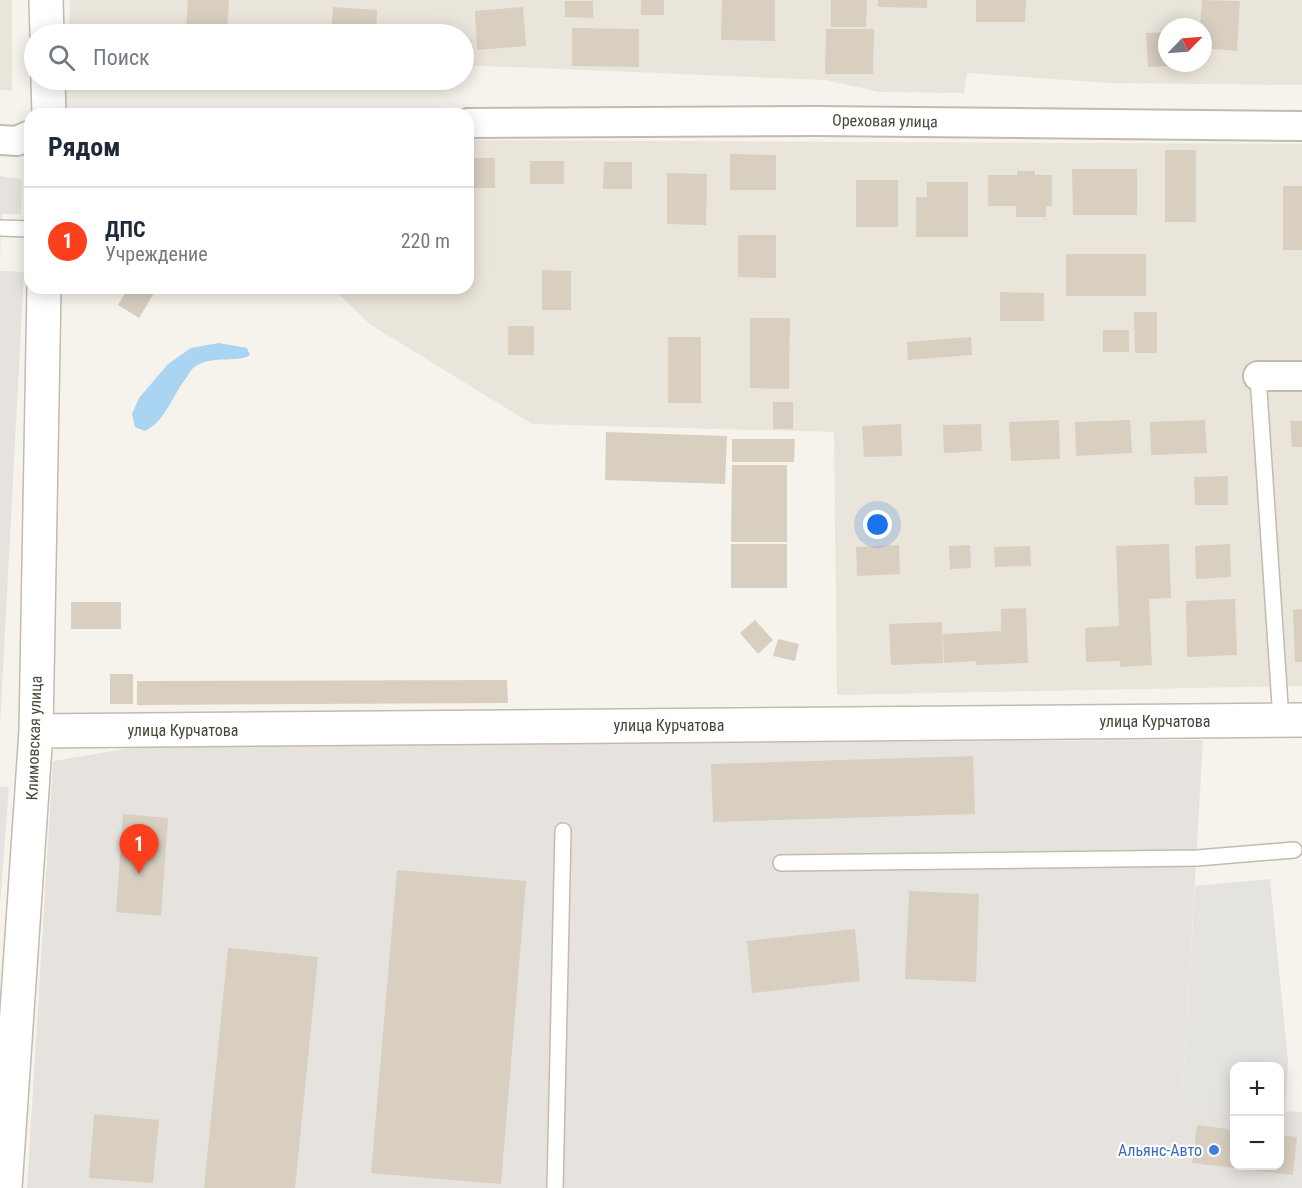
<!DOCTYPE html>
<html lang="ru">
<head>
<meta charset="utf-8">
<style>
	body { margin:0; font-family:"Roboto Condensed",sans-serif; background:#f2f2f3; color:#1f2937 }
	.controls { position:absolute; right:18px; bottom:18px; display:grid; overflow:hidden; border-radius:12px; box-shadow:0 3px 15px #0003 }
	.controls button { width:54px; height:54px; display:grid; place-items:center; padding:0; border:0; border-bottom:2px solid #e0e1e3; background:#fff; color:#1f2937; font:30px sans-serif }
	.compass { position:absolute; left:1158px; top:18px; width:54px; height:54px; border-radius:50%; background:#fff; box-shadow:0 3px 15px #0003; rotate:65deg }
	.you { position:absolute; left:878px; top:525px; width:21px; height:21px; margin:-15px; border:4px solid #fff; border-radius:50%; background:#1a73e8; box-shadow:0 0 0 9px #1a73e833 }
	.badge { display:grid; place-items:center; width:39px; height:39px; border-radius:50%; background:#fc3f1d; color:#fff; font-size:20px; font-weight:700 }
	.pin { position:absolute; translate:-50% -50px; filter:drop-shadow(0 2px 3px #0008) }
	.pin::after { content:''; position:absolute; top:32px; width:21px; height:18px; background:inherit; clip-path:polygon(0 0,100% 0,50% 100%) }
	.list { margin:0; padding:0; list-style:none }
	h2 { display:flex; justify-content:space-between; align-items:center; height:78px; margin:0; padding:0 24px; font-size:26px }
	h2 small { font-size:20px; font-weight:400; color:#747a83 }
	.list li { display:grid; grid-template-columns:39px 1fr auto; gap:18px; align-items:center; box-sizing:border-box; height:108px; padding:0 24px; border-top:2px solid #e0e1e3 }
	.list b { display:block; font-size:22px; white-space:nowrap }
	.list p { margin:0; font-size:20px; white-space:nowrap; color:#747a83 }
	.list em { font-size:20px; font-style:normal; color:#747a83 }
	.icon { flex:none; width:33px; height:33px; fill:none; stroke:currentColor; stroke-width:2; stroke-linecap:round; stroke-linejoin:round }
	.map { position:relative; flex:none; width:1302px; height:1188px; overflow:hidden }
	.search { position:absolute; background:#fff; box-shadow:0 3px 15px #0003; left:24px; top:24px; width:450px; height:66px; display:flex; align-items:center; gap:15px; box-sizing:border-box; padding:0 21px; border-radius:33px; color:#747a83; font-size:22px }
	.panel { position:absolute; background:#fff; box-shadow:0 3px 15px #0003; left:24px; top:108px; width:450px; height:186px; border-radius:18px }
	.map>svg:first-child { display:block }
</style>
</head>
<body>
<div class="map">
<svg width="1302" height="1188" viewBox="0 0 1302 1188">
	<rect width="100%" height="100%" fill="#f6f3ec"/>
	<!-- residential -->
	<path fill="#eae5da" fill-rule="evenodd" d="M 0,0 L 12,0 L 12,91 L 0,90 Z
		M 70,0 L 1302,0 L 1302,85 L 1108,83 L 967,73 L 964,93 L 880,92 L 825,80 L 464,65 L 464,34 L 69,34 ZM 1167,27 L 1203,27 L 1203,63 L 1167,63 Z
		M 468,140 L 1302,144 L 1302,686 L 837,695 L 834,432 L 532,424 L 371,325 L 332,288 L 468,288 Z"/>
	<!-- industrial -->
	<path fill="#e6e2dd" d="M 0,176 L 22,179 L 21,214 L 2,214 L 0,258 Z
		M 0,271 L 24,272 L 0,726 Z
		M 1203,740 L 1182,1105 L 1234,1108 L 1234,1166 L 1280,1166 L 1280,1111 L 1302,1112 L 1302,1188 L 27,1188 L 53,761 L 143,746 Z"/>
	<!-- parking -->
	<path fill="#e5e3e0" d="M 0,787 L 9,787 L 0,905 Z
		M 1270,879 L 1288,1061 L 1285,1111 L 1280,1111 L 1280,1066 L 1234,1066 L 1234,1108 L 1182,1106 L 1195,886 Z"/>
	<!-- water -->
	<path fill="#a9d4f2" d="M 219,343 L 247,348 L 250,355 C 239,363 213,355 196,366 C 192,368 189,373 187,377 C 173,394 165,422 145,431 L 135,427 L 132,414 L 139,398 L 168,364 L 191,348 Z"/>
	<!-- building -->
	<path fill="#d8cfc1" d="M 188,0 L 229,0 L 227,31 L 186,28 Z
		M 641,0 L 664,0 L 664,15 L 641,15 Z
		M 722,0 L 775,0 L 775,41 L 721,40 Z
		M 831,0 L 867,0 L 866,27 L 831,27 Z
		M 878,0 L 927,0 L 927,8 L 878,7 Z
		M 976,0 L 1026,0 L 1025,22 L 976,22 Z
		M 1202,0 L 1240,1 L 1237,51 L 1203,48 L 1203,27 L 1200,27 Z
		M 565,1 L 593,1 L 593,18 L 565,17 Z
		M 333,7 L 377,10 L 376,34 L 331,34 Z
		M 523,7 L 526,46 L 477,50 L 475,11 Z
		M 253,25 L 272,27 L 272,34 L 253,34 Z
		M 572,28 L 639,29 L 639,67 L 572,66 Z
		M 129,29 L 161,31 L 160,34 L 129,34 Z
		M 826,29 L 874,29 L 873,74 L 825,74 Z
		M 1167,32 L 1167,63 L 1176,63 L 1176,66 L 1148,67 L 1146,33 Z
		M 1165,150 L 1196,150 L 1196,222 L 1165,222 Z
		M 730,154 L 776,155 L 776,190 L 730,190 Z
		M 468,158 L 495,158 L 495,188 L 468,188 Z
		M 530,161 L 564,161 L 564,184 L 530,184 Z
		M 604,162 L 632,162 L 632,189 L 603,189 Z
		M 1072,169 L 1137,169 L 1137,215 L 1073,215 Z
		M 1017,171 L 1035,171 L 1035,175 L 1052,175 L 1052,206 L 1046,206 L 1046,217 L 1016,217 L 1016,206 L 988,206 L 988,175 L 1017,175 Z
		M 667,173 L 707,174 L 706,225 L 667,224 Z
		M 856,180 L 898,180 L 898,227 L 856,227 Z
		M 927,182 L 968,182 L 968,237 L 916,237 L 916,197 L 927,197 Z
		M 1283,186 L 1302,186 L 1302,250 L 1283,250 Z
		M 468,202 L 473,202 L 473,239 L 468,239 Z
		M 738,235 L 776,235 L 776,278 L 738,277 Z
		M 1066,254 L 1146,254 L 1146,296 L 1066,296 Z
		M 542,270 L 571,271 L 571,310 L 542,310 Z
		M 128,288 L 157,288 L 139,318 L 118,305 Z
		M 1000,292 L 1044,293 L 1044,321 L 1000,321 Z
		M 1134,312 L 1157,312 L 1157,353 L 1135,353 Z
		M 750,318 L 790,318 L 789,389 L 750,388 Z
		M 508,326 L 534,326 L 534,355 L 508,355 Z
		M 1103,330 L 1129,330 L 1129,352 L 1103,352 Z
		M 668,337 L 701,337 L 701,403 L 668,403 Z
		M 971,337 L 972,355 L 908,360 L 907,342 Z
		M 773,402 L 793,402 L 793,429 L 773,429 Z
		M 1059,420 L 1060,459 L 1011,461 L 1009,422 Z
		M 1130,420 L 1132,453 L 1076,456 L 1075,422 Z
		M 1205,420 L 1207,453 L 1151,455 L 1150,422 Z
		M 1290,421 L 1302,421 L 1302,447 L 1292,447 Z
		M 901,424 L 902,456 L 864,457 L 862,426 Z
		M 981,424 L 982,451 L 944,453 L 943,425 Z
		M 606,432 L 727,436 L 725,484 L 605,480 Z
		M 732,439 L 795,439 L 794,462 L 732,462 Z
		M 732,465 L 787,465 L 787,542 L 731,542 Z
		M 1228,476 L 1228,505 L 1195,505 L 1194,477 Z
		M 731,544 L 787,544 L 787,588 L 731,588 Z
		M 1169,544 L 1171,598 L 1149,599 L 1152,665 L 1120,667 L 1120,661 L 1086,662 L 1085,628 L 1119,626 L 1116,546 Z
		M 1230,544 L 1231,577 L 1196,579 L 1195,546 Z
		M 899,545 L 900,574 L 857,576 L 856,547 Z
		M 970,545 L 971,568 L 950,569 L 949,546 Z
		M 1030,546 L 1031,566 L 995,567 L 994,547 Z
		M 1235,599 L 1237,655 L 1187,657 L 1186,601 Z
		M 71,602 L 121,602 L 121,629 L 71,629 Z
		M 1026,608 L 1028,663 L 976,665 L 976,661 L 944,663 L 943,634 L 1001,631 L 1001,609 Z
		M 1302,609 L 1302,662 L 1295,662 L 1293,610 Z
		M 755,620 L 773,640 L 758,654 L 740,633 Z
		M 942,622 L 943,663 L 891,665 L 889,624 Z
		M 778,639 L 799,644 L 795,661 L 773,656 Z
		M 110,674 L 133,674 L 133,704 L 110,704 Z
		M 507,680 L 508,703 L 137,705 L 137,681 Z
		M 973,756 L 975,814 L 713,822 L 711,764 Z
		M 123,814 L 168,818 L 161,916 L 116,912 Z
		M 397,870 L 526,881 L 501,1184 L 371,1173 Z
		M 909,891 L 979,894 L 976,982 L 905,979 Z
		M 855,929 L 860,981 L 752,993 L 747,941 Z
		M 228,948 L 318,957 L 295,1188 L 204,1188 Z
		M 94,1114 L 159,1120 L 153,1183 L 89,1178 Z
		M 1197,1125 L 1234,1130 L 1234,1166 L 1280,1166 L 1280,1135 L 1297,1137 L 1293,1175 L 1192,1163 Z"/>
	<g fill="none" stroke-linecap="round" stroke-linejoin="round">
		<!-- service casing -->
		<g stroke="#c2bbae" stroke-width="18">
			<path id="service" d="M 0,228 L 30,229
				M 1258,376 L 1281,720
				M 781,863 L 1197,858 L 1294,850
				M 555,1188 L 563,831"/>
		</g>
		<!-- minor casing -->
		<g stroke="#c2bbae" stroke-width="32">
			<path id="minor" d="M 468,123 L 816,121 L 1302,126
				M 0,140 L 17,141 L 30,135
				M 1258,376 L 1302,376"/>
		</g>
		<!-- tertiary casing -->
		<g stroke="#c2bbae" stroke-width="36">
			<path id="tertiary" d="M 46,0 L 47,34
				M 48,80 L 49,114
				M 36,731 L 1302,720
				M 5,1188 L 36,731 L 44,288"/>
		</g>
		<!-- service -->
		<use href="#service" stroke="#fff" stroke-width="15"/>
		<!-- minor -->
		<use href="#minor" stroke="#fff" stroke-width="28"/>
		<!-- tertiary -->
		<use href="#tertiary" stroke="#fff" stroke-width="33"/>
	</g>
	<!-- markers -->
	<circle fill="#3f7fe0" stroke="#fff" stroke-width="2" cx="1214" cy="1150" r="6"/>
	<g text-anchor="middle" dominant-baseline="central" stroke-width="4.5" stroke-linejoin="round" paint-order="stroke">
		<!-- street labels -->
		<g font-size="16" fill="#4b4439" stroke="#fff">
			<text transform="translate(885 121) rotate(1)">Ореховая улица</text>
			<text x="1155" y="721">улица Курчатова</text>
			<text x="669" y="725">улица Курчатова</text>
			<text x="183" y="730">улица Курчатова</text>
			<text transform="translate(34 738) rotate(-88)">Климовская улица</text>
		</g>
		<!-- shop labels -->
		<g font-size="16" fill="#366cbe" stroke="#fff" text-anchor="end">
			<text x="1202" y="1150">Альянс-Авто</text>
		</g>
	</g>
</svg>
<div class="controls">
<button>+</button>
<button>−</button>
</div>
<svg class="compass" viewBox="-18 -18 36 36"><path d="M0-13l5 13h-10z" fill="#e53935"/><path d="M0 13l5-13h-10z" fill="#747a83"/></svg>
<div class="you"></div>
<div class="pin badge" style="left:139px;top:874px">1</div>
<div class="search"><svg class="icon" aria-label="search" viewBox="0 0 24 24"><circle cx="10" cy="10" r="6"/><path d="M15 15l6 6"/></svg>Поиск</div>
<section class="panel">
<h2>Рядом<small></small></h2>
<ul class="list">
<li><span class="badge">1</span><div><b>ДПС</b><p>Учреждение</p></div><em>220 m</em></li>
</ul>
</section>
</div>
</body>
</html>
